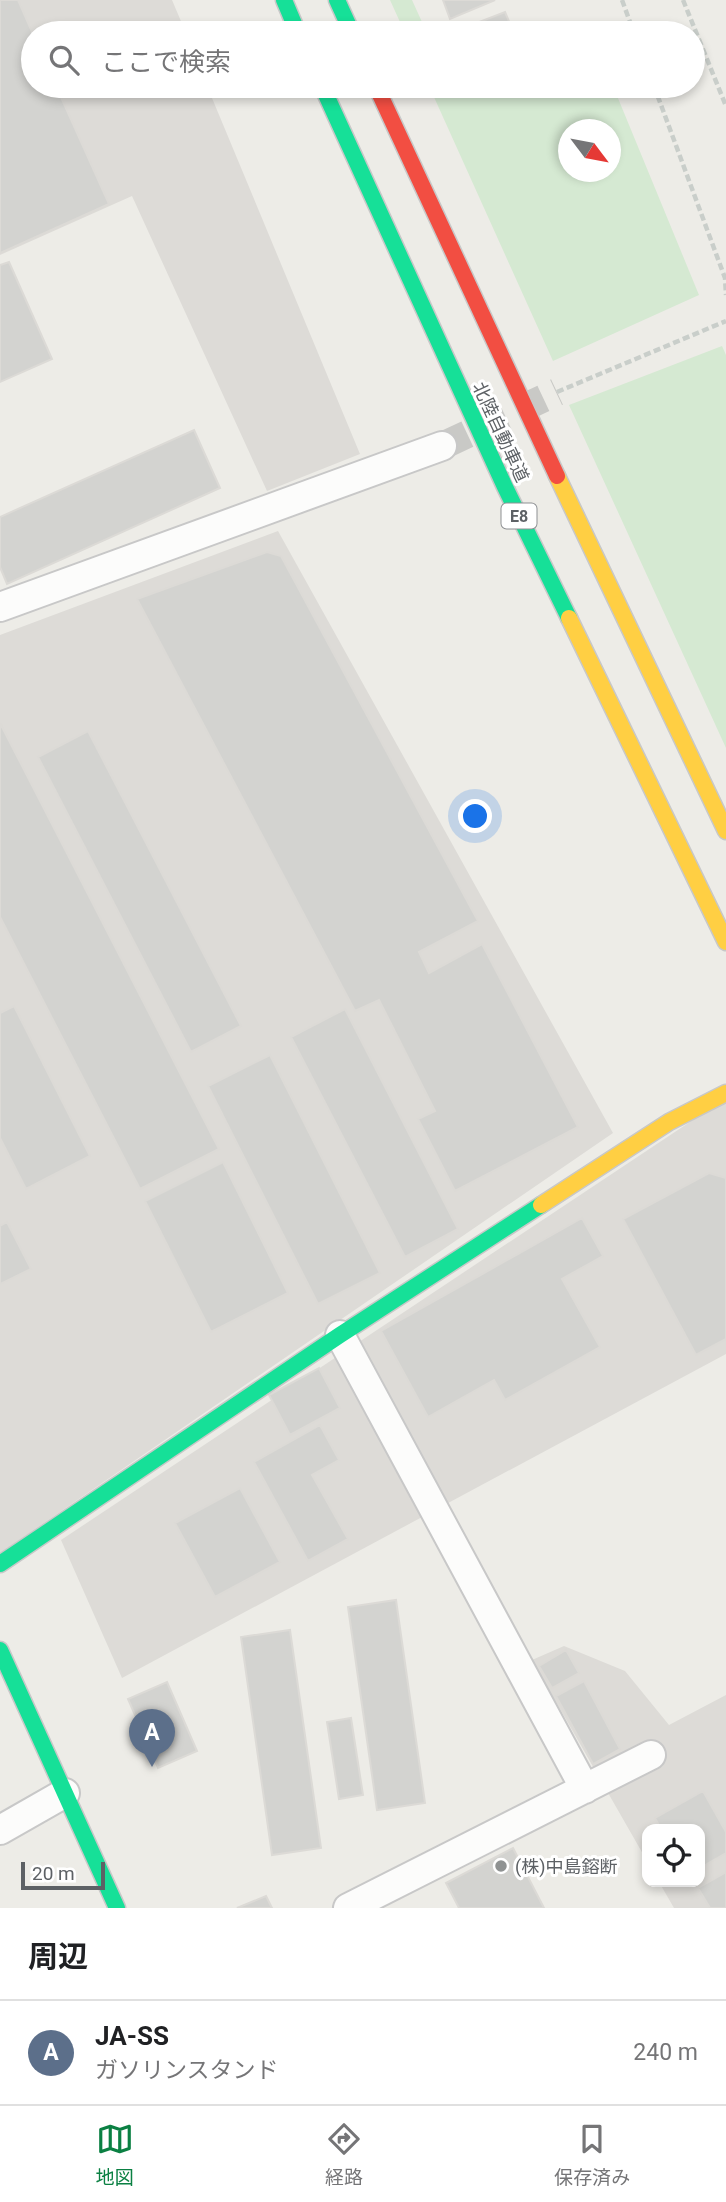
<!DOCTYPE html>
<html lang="ja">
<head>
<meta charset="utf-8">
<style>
	body { margin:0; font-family:Roboto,"Noto Sans JP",sans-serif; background:#f6f6f6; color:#202124 }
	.controls { position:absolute; right:21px; bottom:21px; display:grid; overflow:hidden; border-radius:14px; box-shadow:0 4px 10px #0003 }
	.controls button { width:63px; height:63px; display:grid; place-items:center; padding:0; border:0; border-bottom:2px solid #e0e0e0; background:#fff; color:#202124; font:35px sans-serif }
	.compass { position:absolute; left:558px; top:119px; width:63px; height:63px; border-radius:50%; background:#fff; box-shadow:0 4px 10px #0003; rotate:122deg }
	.scale { position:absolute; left:21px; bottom:18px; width:84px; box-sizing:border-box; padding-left:7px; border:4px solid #5d6165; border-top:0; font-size:19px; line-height:24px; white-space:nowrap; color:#5d6165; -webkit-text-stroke:5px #fff; paint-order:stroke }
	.you { position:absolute; left:476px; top:817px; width:24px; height:24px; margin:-18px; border:5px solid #fff; border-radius:50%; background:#1a73e8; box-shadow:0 0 0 10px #1a73e833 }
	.badge { display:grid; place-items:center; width:46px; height:46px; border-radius:50%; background:#0b8043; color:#fff; font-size:23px; font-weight:700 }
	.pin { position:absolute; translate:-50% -58px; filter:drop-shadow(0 2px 4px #0008) }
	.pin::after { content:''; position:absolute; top:37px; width:24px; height:21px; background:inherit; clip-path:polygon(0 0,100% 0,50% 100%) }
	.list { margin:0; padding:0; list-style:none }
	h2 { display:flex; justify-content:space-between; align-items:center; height:91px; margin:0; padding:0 28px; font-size:30px }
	h2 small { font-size:23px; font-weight:400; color:#757577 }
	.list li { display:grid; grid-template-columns:46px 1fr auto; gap:21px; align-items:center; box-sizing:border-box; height:105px; padding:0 28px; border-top:2px solid #e0e0e0 }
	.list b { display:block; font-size:26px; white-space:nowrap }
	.list p { margin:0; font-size:23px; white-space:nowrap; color:#757577 }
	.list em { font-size:23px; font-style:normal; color:#757577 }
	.icon { flex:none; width:38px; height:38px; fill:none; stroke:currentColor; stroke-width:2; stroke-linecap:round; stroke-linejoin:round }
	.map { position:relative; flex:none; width:726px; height:1908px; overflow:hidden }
	.search { position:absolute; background:#fff; box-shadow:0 4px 10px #0003; left:21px; right:21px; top:21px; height:77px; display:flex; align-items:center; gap:18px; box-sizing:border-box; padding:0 24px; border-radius:38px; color:#757577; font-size:26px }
	.sheet { height:196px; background:#fff }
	nav { display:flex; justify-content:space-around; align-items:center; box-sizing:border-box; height:98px; border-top:2px solid #e0e0e0; background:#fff; font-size:19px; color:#757577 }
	nav a { display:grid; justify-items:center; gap:4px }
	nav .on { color:#0b8043 }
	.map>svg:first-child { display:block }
</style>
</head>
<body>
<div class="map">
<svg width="726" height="1908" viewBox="0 0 726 1908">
	<rect width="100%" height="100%" fill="#edece7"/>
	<!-- industrial -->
	<path fill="#dddbd7" d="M 0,0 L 172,0 L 186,33 L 33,33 L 33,86 L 207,86 L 360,454 L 267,491 L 132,196 L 0,255 Z
		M 278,531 L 613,1133 L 0,1553 L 0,635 Z
		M 726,1098 L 726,1354 L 122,1678 L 61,1540 Z
		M 564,1646 L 625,1671 L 669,1725 L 726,1695 L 726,1908 L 674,1908 L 659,1882 L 700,1882 L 700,1829 L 647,1829 L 647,1861 L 532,1660 Z"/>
	<!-- green -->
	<path fill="#d5e9d2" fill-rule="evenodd" d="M 390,0 L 412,0 L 427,33 L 405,33 Z
		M 429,86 L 451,86 L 453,89 L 464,86 L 613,86 L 699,295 L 553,361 ZM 568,130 L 610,130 L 610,172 L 568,172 Z
		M 722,346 L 726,355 L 726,748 L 569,405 Z"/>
	<!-- building -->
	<path fill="#d3d3d0" stroke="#dcdad6" stroke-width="2" d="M 0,0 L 18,0 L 33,34 L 33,86 L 56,86 L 109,204 L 0,253 Z
		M 443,0 L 495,0 L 450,19 Z
		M 505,12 L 514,33 L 451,33 Z
		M 9,262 L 52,359 L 0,382 L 0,265 Z
		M 194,430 L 220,488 L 7,584 L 0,567 L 0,517 Z
		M 267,552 L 281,556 L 478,921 L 419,952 L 429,973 L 482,944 L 578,1127 L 455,1191 L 418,1119 L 435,1111 L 379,1000 L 355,1011 L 137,599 Z
		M 0,723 L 219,1149 L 140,1189 L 0,917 Z
		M 88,731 L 241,1026 L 191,1052 L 38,757 Z
		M 14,1006 L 90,1156 L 26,1189 L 0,1138 L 0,1013 Z
		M 345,1009 L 458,1229 L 405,1257 L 291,1037 Z
		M 270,1055 L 380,1273 L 318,1304 L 208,1086 Z
		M 223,1162 L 288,1293 L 211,1332 L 145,1201 Z
		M 709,1173 L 726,1178 L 726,1339 L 696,1355 L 623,1219 Z
		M 582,1218 L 603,1256 L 562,1279 L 600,1347 L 505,1400 L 494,1380 L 428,1417 L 381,1331 Z
		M 7,1222 L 31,1269 L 0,1284 L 0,1226 Z
		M 319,1368 L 340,1408 L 290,1435 L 269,1395 Z
		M 320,1425 L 339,1460 L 312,1475 L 348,1539 L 308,1561 L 254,1462 Z
		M 240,1488 L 280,1562 L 215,1597 L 175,1523 Z
		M 396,1600 L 425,1803 L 377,1810 L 348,1607 Z
		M 290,1630 L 321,1848 L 272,1855 L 241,1637 Z
		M 566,1650 L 579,1673 L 552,1688 L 539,1666 Z
		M 584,1681 L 620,1749 L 593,1764 L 556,1696 Z
		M 167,1682 L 197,1751 L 158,1768 L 128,1699 Z
		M 351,1718 L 363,1795 L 339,1799 L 327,1722 Z
		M 703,1791 L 726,1832 L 726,1853 L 700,1868 L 700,1829 L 661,1829 L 655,1818 Z
		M 513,1848 L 544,1908 L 459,1908 L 446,1883 Z
		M 726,1872 L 726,1908 L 710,1908 L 698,1888 Z
		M 266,1896 L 272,1908 L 237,1908 Z"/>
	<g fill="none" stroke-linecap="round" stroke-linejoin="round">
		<!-- street-tunnel -->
		<path stroke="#c9c9c6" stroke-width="28" stroke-dasharray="28 14" stroke-linecap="butt" d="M 442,446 L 557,392"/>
		<!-- street casing -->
		<g stroke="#c8c8c8" stroke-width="32">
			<path id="street" d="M 0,607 L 442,446
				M 340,1335 L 585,1789
				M 0,1830 L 65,1793
				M 348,1908 L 651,1755"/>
		</g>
		<!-- fast casing -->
		<g stroke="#c8c8c8" stroke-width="19">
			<path id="fast" d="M 284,0 L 298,33
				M 337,0 L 352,33
				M 322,86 L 505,487 L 569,618
				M 0,1564 L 340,1335 L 541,1205
				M 0,1650 L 117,1908"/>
		</g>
		<!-- slow casing -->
		<g stroke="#c8c8c8" stroke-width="19">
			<path id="slow" d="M 557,476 L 726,831
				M 569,618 L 726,942
				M 541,1205 L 669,1122 L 726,1093"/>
		</g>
		<!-- jam casing -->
		<g stroke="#c8c8c8" stroke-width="19">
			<path id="jam" d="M 376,86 L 557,476"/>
		</g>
		<!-- path -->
		<path stroke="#c9ceca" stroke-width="4.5" stroke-dasharray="7 3.5" stroke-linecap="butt" d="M 622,0 L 634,33
			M 683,0 L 726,106
			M 654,86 L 725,278 L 726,295
			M 557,392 L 726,321"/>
		<!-- street -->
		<use href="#street" stroke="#fcfcfb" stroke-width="28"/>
		<!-- fast -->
		<use href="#fast" stroke="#16e098" stroke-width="16"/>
		<!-- slow -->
		<use href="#slow" stroke="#ffcf43" stroke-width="16"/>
		<!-- jam -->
		<use href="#jam" stroke="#f24e42" stroke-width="16"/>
	</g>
	<!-- markers -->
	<circle fill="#8f9292" stroke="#fff" stroke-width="2.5" cx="501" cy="1866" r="7"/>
	<g text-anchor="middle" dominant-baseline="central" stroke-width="6" stroke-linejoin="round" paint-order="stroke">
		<!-- shield labels -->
		<rect fill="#fff" stroke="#8e9093" stroke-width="2" x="501.5" y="503.5" width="35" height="25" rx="5"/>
		<g font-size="16" font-weight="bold" fill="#5d6165">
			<text x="519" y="516">E8</text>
		</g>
		<!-- street labels -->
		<g font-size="18" fill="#5d6165" stroke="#fff">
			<text transform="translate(501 432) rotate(65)">北陸自動車道</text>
		</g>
		<!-- poi labels -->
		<g font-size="18" fill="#5d6165" stroke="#fff" text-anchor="start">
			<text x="515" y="1866">(株)中島鎔断</text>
		</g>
	</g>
</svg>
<div class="controls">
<button><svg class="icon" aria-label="locate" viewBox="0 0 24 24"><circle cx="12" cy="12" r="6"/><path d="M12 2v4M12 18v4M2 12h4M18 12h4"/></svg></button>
</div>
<svg class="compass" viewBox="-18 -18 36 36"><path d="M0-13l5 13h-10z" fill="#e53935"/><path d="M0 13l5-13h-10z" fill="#757577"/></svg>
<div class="scale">20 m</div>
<div class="you"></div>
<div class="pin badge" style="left:152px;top:1767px;background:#5c6f8a">A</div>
<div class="search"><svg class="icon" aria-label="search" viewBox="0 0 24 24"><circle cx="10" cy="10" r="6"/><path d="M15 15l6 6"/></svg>ここで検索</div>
</div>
<section class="sheet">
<h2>周辺<small></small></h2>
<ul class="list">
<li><span class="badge" style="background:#5c6f8a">A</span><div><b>JA-SS</b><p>ガソリンスタンド</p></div><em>240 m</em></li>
</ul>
</section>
<nav>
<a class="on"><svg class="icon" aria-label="map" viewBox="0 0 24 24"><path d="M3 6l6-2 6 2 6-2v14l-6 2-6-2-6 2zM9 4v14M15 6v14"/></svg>地図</a>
<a><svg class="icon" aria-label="directions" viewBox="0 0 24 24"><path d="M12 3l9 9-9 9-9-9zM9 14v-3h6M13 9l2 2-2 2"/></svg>経路</a>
<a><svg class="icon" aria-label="saved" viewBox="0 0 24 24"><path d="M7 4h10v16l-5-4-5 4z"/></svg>保存済み</a>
</nav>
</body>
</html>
